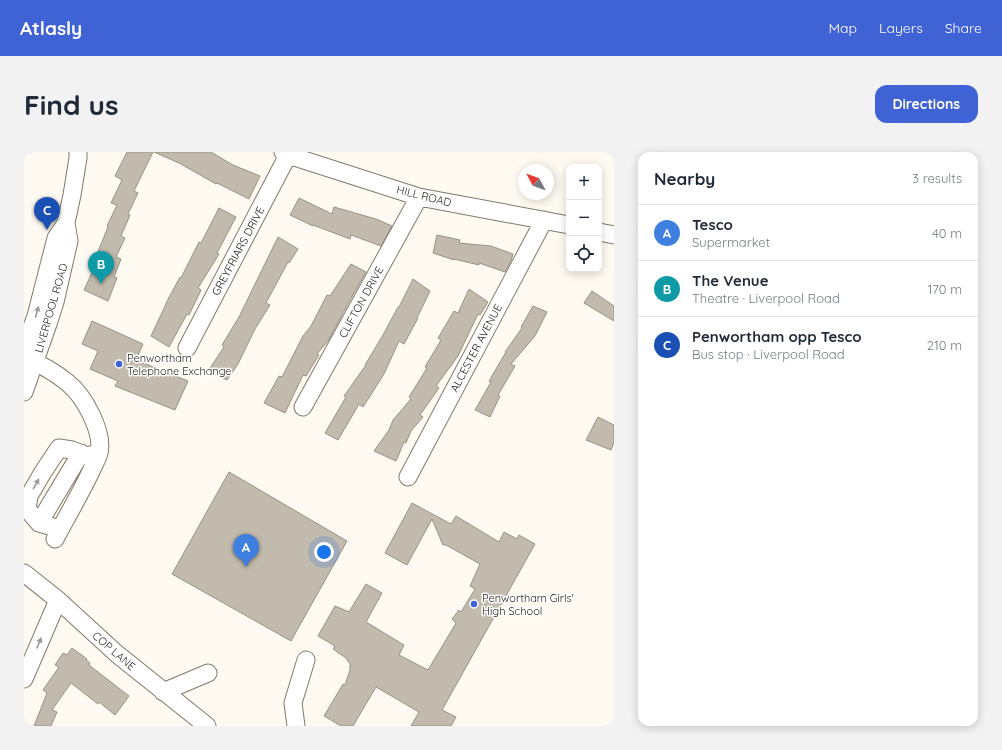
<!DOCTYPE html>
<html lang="en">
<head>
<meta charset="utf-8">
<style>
	body { margin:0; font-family:Quicksand,sans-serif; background:#f2f2f3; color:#1f2937 }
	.controls { position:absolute; right:12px; top:12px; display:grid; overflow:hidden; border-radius:8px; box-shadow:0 2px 10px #0003 }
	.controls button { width:36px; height:36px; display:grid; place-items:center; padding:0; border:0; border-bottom:1px solid #e0e1e3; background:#fff; color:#1f2937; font:20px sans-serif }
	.compass { position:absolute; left:494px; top:12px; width:36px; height:36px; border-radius:50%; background:#fff; box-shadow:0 2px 10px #0003; rotate:311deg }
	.you { position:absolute; left:300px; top:400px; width:14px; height:14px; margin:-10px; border:3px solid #fff; border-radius:50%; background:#1a73e8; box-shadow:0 0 0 6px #1a73e833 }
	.badge { display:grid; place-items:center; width:26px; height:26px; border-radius:50%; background:#3f62d4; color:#fff; font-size:13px; font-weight:700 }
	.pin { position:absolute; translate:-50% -33px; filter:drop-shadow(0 1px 2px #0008) }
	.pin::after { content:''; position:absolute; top:21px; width:14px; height:12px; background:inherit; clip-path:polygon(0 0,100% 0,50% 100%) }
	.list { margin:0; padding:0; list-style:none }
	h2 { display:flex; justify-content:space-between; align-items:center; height:52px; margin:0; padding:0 16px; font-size:17px }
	h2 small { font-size:13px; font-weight:400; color:#747a83 }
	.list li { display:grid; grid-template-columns:26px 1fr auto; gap:12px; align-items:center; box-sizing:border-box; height:56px; padding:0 16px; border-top:1px solid #e0e1e3 }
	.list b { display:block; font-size:15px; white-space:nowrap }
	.list p { margin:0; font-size:13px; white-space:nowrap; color:#747a83 }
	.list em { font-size:13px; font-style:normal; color:#747a83 }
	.icon { flex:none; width:22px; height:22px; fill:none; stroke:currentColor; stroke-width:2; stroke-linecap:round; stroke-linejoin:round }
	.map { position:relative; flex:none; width:590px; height:574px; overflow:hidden; border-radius:12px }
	header { display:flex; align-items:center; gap:24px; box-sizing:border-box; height:56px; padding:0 20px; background:#3f62d4; color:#fff }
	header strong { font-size:19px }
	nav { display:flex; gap:22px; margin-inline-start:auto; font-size:14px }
	.intro { display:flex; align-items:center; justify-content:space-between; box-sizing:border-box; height:96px; padding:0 24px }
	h1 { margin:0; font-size:28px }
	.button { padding:10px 18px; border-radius:12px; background:#3f62d4; color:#fff; font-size:14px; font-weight:700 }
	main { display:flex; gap:24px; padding:0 24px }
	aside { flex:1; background:#fff; border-radius:12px; box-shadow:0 2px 10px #0003 }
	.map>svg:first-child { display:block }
</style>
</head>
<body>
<header>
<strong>Atlasly</strong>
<nav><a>Map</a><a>Layers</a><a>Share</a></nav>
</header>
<div class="intro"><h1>Find us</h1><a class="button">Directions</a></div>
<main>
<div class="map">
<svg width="590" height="574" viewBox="0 0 590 574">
	<rect width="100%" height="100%" fill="#fffaf1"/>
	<!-- building -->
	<path fill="#c2baac" stroke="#999184" d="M 103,0 L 129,0 L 110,39 L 114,41 L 104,62 L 106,63 L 97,84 L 101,86 L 92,105 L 97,107 L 90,125 L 93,126 L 84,149 L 60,138 L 76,103 L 73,102 L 84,75 L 83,74 L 93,53 L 87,51 L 98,28 L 91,24 Z
		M 130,0 L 187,0 L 209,13 L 236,24 L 225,47 L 193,31 L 192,32 L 155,11 Z
		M 275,46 L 308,62 L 310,55 L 352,67 L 368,74 L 357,94 L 327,83 L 326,87 L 289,73 L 289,74 L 266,63 Z
		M 195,56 L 212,65 L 193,101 L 195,102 L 174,136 L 177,138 L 165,163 L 163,162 L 145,195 L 127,184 L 142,152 L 142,151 L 156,125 L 157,126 L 175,90 L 177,91 Z
		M 413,83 L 436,88 L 435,91 L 467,94 L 489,102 L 487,109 L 481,120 L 455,111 L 455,113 L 430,107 L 430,108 L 409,101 Z
		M 254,85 L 274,97 L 265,111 L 264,110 L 242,151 L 246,153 L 231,177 L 214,212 L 203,228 L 184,219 L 200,195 L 198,193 L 215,165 Z
		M 327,112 L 342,120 L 326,148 L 304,189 L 293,202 L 295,203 L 282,224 L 279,223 L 261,261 L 240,251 L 255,224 L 258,225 L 279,184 L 287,174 L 303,143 L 306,144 Z
		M 389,127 L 406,139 L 393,166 L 394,166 L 380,192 L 375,189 L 360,222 L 339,255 L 335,252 L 314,288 L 301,281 L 322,245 L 320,244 L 342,213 L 341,213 L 359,183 L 374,155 L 375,155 Z
		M 445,137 L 464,150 L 456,163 L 454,162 L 434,204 L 412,234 L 415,236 L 396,263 L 399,265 L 387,279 L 382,291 L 380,290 L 372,309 L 350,299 L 365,278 L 369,268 L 387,247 L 385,245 L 403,216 L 401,215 L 417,188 L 414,186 L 430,159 L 434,161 Z
		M 568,139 L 590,154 L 590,169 L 560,151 Z
		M 509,154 L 523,160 L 511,184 L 487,212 L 491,214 L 474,243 L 476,244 L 466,265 L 451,258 L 467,230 L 465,229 L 482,200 L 481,200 L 498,176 L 497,175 Z
		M 68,169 L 119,192 L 112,208 L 164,229 L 151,258 L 91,234 L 94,229 L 66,217 L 74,199 L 58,192 Z
		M 574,265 L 590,273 L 590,290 L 587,298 L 562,288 Z
		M 205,320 L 323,389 L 267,489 L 148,422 Z
		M 388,351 L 427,372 L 432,364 L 475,390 L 480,380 L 493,387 L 495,383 L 511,392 L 418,558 L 432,565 L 427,574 L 387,574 L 395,560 L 352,535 L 329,574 L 317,574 L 300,564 L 319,532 L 321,533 L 326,518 L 326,512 L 322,506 L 309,497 L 311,494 L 294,484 L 311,454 L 325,460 L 342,432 L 358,441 L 342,470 L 380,493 L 375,503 L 404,518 L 432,471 L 428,467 L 435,458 L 437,460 L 451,437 L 446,434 L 456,412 L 422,393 L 419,393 L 408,367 L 383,413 L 361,401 Z
		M 48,496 L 63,507 L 62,508 L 66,511 L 65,513 L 105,544 L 91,563 L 75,550 L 74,552 L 47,531 L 28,558 L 33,560 L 27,574 L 10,574 L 23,541 L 19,538 L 35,515 L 31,513 L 39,501 L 43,503 Z"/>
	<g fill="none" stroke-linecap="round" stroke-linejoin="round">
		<!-- minor casing -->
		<g stroke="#80796c" stroke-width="19">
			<path id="minor" d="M 259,0 L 264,3 L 395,45 L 545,73
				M 575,80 L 590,83
				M 0,196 L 12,164 L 32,86 L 42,71
				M 163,196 L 264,3
				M 0,205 C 16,212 31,220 44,231 C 60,244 80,280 75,301 C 74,306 70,312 68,317 C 57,341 43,364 31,387
				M 0,240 L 25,169 L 31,150 L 45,89 L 42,71 L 48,43 L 54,6 L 54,0
				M 279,255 L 395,45
				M 384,325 L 520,68
				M 15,371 L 57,301
				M 36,377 L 15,371 L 3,357 L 5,344 L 19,320 L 35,296 L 48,298 L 63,304 L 75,301
				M 0,421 L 34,448 L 93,502 L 183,574
				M 0,527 L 34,448
				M 139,540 L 184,521
				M 272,574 L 269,551 L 282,508"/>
		</g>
		<!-- minor -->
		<use href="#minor" stroke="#fff" stroke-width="17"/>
	</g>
	<!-- one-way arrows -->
	<defs><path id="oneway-solid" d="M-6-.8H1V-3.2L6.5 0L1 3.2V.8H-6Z"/></defs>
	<g fill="#9b9a98">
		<use href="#oneway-solid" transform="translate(13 160) rotate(-75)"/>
		<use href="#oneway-solid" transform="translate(12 332) rotate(-60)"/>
		<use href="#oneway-solid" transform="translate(15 491) rotate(-67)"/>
	</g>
	<!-- markers -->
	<g fill="#3f62d4" stroke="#fff" stroke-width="1.5">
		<circle cx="95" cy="212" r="4"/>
		<circle cx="450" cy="452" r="4"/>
	</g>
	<g text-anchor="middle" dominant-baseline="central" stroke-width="3" stroke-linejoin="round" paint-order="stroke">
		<!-- street labels -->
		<g font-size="11" fill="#211e19" stroke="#fff">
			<text transform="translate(400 44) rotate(14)">HILL ROAD</text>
			<text transform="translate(214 99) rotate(-62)">GREYFRIARS DRIVE</text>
			<text transform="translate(337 150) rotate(-61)">CLIFTON DRIVE</text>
			<text transform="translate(27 156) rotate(-74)">LIVERPOOL ROAD</text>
			<text transform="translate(452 196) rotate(-62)">ALCESTER AVENUE</text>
			<text transform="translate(90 499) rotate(41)">COP LANE</text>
		</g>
		<!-- poi labels -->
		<g font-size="11" fill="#211e19" stroke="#fff" text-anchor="start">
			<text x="103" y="206">Penwortham<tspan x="103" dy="13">Telephone Exchange</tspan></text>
			<text x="458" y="446">Penwortham Girls'<tspan x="458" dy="13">High School</tspan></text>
		</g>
	</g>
</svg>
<div class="controls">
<button>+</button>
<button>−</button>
<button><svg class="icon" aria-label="locate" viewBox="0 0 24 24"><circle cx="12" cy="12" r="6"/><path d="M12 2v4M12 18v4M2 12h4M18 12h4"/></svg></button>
</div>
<svg class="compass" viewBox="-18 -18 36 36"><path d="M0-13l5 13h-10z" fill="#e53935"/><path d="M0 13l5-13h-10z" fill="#747a83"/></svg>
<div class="you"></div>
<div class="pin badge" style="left:222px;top:415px;background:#3f7fe0">A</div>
<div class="pin badge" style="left:77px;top:132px;background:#0f9aa8">B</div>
<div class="pin badge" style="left:23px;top:78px;background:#1a4fb4">C</div>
</div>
<aside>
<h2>Nearby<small>3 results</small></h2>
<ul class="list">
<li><span class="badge" style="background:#3f7fe0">A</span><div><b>Tesco</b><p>Supermarket</p></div><em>40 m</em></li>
<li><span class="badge" style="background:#0f9aa8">B</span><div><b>The Venue</b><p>Theatre · Liverpool Road</p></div><em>170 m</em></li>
<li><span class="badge" style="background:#1a4fb4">C</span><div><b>Penwortham opp Tesco</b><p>Bus stop · Liverpool Road</p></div><em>210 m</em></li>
</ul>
</aside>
</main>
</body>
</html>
